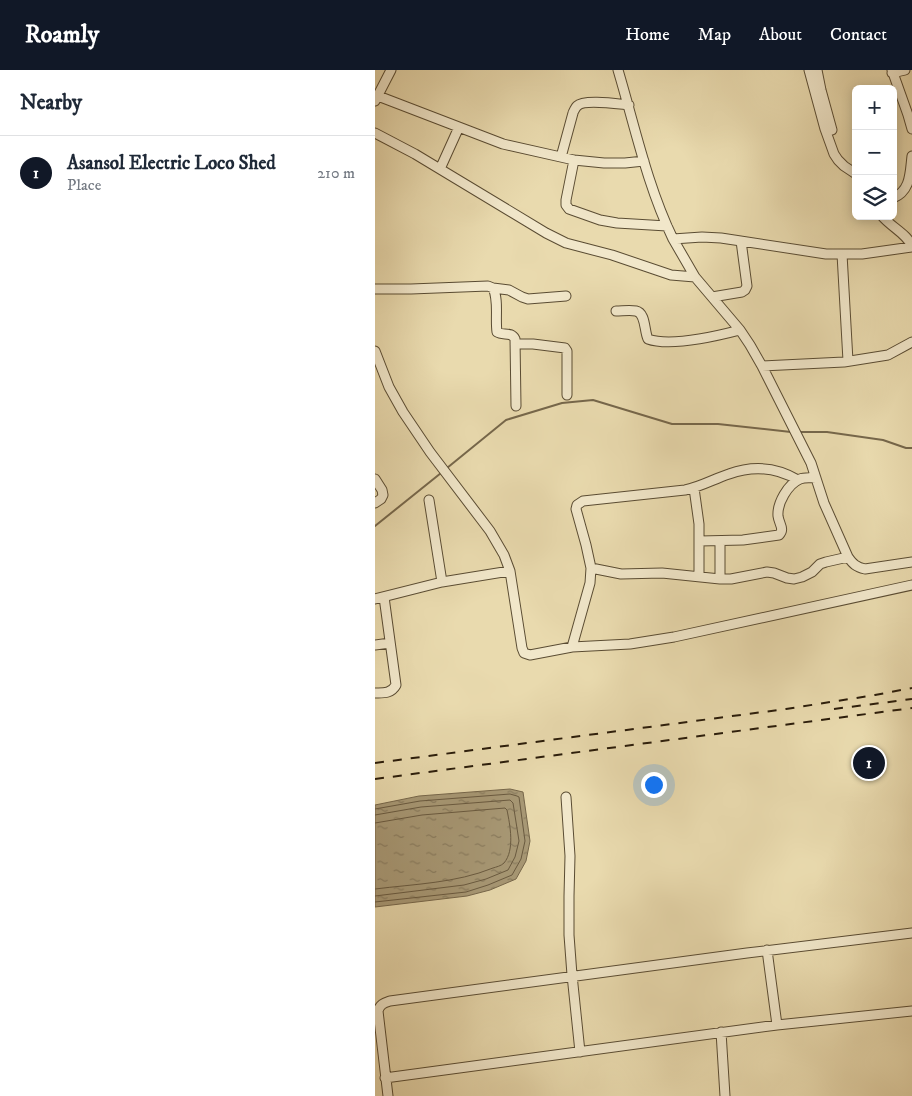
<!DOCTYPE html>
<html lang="en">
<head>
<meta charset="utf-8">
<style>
	body { margin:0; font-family:"IM FELL DW Pica",serif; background:#f6f6f7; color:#1f2937 }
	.controls { position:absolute; right:15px; top:15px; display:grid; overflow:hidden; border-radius:8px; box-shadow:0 2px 12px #0003 }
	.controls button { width:45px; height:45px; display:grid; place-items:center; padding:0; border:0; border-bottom:1px solid #e0e1e3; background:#fff; color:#1f2937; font:25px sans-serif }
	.you { position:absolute; left:278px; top:714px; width:18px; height:18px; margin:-12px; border:4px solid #fff; border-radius:50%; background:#1a73e8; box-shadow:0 0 0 8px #1a73e833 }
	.badge { display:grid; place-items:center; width:32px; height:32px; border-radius:50%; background:#111827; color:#fff; font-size:16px; font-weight:700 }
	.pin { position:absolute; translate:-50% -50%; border:2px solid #fff; box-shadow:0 1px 5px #0006 }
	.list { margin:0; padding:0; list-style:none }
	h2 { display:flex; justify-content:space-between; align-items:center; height:65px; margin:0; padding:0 20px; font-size:21px }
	h2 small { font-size:16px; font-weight:400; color:#747a83 }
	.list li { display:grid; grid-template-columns:32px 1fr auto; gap:15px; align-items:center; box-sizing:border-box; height:75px; padding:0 20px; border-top:1px solid #e0e1e3 }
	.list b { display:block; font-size:19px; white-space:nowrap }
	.list p { margin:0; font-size:16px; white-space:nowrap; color:#747a83 }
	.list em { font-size:16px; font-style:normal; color:#747a83 }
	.icon { flex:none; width:28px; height:28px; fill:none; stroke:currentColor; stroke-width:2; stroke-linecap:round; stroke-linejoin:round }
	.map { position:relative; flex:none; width:537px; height:1026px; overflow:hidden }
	header { display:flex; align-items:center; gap:30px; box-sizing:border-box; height:70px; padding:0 25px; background:#111827; color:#fff }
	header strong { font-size:24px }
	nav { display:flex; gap:28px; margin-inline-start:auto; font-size:18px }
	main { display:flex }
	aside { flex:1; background:#fff }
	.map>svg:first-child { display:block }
</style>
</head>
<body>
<header>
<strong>Roamly</strong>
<nav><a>Home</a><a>Map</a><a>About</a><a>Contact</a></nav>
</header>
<main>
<aside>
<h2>Nearby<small></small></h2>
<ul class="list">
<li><span class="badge">1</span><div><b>Asansol Electric Loco Shed</b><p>Place</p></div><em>210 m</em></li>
</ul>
</aside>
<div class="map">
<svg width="537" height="1026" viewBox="0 0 537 1026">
	<defs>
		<pattern id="water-ripples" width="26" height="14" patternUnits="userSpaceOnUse" patternTransform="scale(1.25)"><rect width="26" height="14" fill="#a89976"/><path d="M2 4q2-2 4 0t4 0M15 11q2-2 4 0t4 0" fill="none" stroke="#897c5f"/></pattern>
	</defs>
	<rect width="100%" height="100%" fill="#e9daae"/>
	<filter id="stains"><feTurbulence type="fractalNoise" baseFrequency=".004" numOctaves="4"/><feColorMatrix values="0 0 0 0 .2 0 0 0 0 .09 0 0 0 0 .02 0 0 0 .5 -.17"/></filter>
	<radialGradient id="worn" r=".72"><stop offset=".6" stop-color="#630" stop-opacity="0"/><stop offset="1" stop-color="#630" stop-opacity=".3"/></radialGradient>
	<!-- water -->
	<path fill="url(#water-ripples)" stroke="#76674b" d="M 135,719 L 148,722 L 155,771 L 151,791 L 141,809 L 115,820 L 92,826 L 0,837 L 0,735 L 44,726 Z"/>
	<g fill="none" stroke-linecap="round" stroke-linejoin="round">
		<!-- shore -->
		<path stroke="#695a40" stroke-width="1" d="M 0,739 L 45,731 L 135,724 L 142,726 L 144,727 L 150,771 L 146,789 L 137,805 L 113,815 L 91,822 L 0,832
			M 0,745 L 46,737 L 135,730 L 138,733 L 144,771 L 140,787 L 133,800 L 111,809 L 89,815 L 0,826
			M 0,753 L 47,745 L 130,738 L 132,740 C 135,755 140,780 129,793 C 126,796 121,797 118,798 C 81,813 40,814 0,819"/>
		<!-- stream -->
		<path stroke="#76674b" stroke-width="2" d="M 423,362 L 452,362 L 508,370 L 531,378 L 537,378
			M 72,398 L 131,350 L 187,333 L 218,330 L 297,354 L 343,354 L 416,362
			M 0,456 L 66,403"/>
		<!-- street casing -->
		<g stroke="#5a4c33" stroke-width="11">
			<path id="street" d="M 243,0 C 260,57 272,115 298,169
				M 434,0 L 450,59 L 459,84 L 463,90 L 469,96 L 481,104
				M 442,0 L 446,20 L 457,60
				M 517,0 L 533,45 L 537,59
				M 517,3 L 530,0
				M 3,26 L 128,74 L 199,90 L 229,93 L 250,93 L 269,91
				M 0,31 L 16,0
				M 0,63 L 40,84 L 171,163 L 191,173 L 237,185 L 296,205 L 320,207 L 365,260 L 375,275 L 387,296 L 436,393 L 449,433 L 473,487 C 478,494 481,497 490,499 L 537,492
				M 186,87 L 198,43 C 198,42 201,37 202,36 C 209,29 243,34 254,35
				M 199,90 L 191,130 L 191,135 L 194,139 L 225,150 L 242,153 L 292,156
				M 65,99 L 84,57
				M 518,128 C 536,121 535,102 537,86
				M 507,146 C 516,157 531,163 537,176
				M 467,184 L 473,291
				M 320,207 L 298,169 L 327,167 L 346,168 L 451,184 L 487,184 L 537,177
				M 118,218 L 134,220 L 147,227 L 153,229 L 191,226
				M 0,219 L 36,219 L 113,216 L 118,218 C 124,230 120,248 122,262 C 128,266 136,261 140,269 L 141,336
				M 337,227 L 367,222 L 370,220 L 372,216 L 366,171
				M 241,241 C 247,241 255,240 261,241 C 271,243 269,261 273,269 C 295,277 342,266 365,260
				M 140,274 L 158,274 L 190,278 L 192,281 L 192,325
				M 0,281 L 14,317 L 28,342 L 55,382 L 115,461 L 129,485 L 135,501 L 147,578 L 149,583 L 155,585 L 197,577 L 255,574 L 299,567 L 537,515
				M 387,296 L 469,292 L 513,285 L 537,272
				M 0,409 L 7,420 L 8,425 L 6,429 L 0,433
				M 423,410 C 401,397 379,395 354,404 C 339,409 325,417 310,420 L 208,431 L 202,435 L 201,439 L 211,475 L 216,498 L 246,504 L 287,503 L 345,509 L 356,509 L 392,502 L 399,503 L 412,508 L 419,509 L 427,507 L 437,502 L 445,494 L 451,492 L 473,487
				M 319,418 L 324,454 L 324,506
				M 54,430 L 67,512
				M 325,471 L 368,470 L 404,465 C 410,459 404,454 403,446 C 402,433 413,414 425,409 C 430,407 436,408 441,408
				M 345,509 L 345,471
				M 0,529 L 67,512 L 135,501
				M 0,575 L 15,573
				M 197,577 L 215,513 L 216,498
				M 0,623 C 8,623 16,624 21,615 L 9,527
				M 191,727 L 195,786 L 194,826 L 194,865 L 197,905 L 205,982
				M 392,880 L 402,955
				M 346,962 L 350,1026
				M 10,1008 L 402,955 L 537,941
				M 13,1026 L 3,941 C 5,934 9,933 15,931 L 372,883 L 537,863"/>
		</g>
		<!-- street -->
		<use href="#street" stroke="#f1e7ca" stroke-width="9"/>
		<!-- rail -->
		<path stroke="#2a1c0a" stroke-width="2" stroke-dasharray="9 9" stroke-linecap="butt" d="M 459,639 L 537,629
			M 0,693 L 411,639 L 500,625 L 537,618
			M 0,709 L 537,638"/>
	</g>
	<rect width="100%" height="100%" filter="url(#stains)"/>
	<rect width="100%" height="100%" fill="url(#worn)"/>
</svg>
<div class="controls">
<button>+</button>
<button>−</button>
<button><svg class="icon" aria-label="layers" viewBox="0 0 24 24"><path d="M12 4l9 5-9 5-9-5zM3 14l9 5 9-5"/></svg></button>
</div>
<div class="you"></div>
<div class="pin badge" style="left:494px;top:693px">1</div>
</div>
</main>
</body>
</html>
